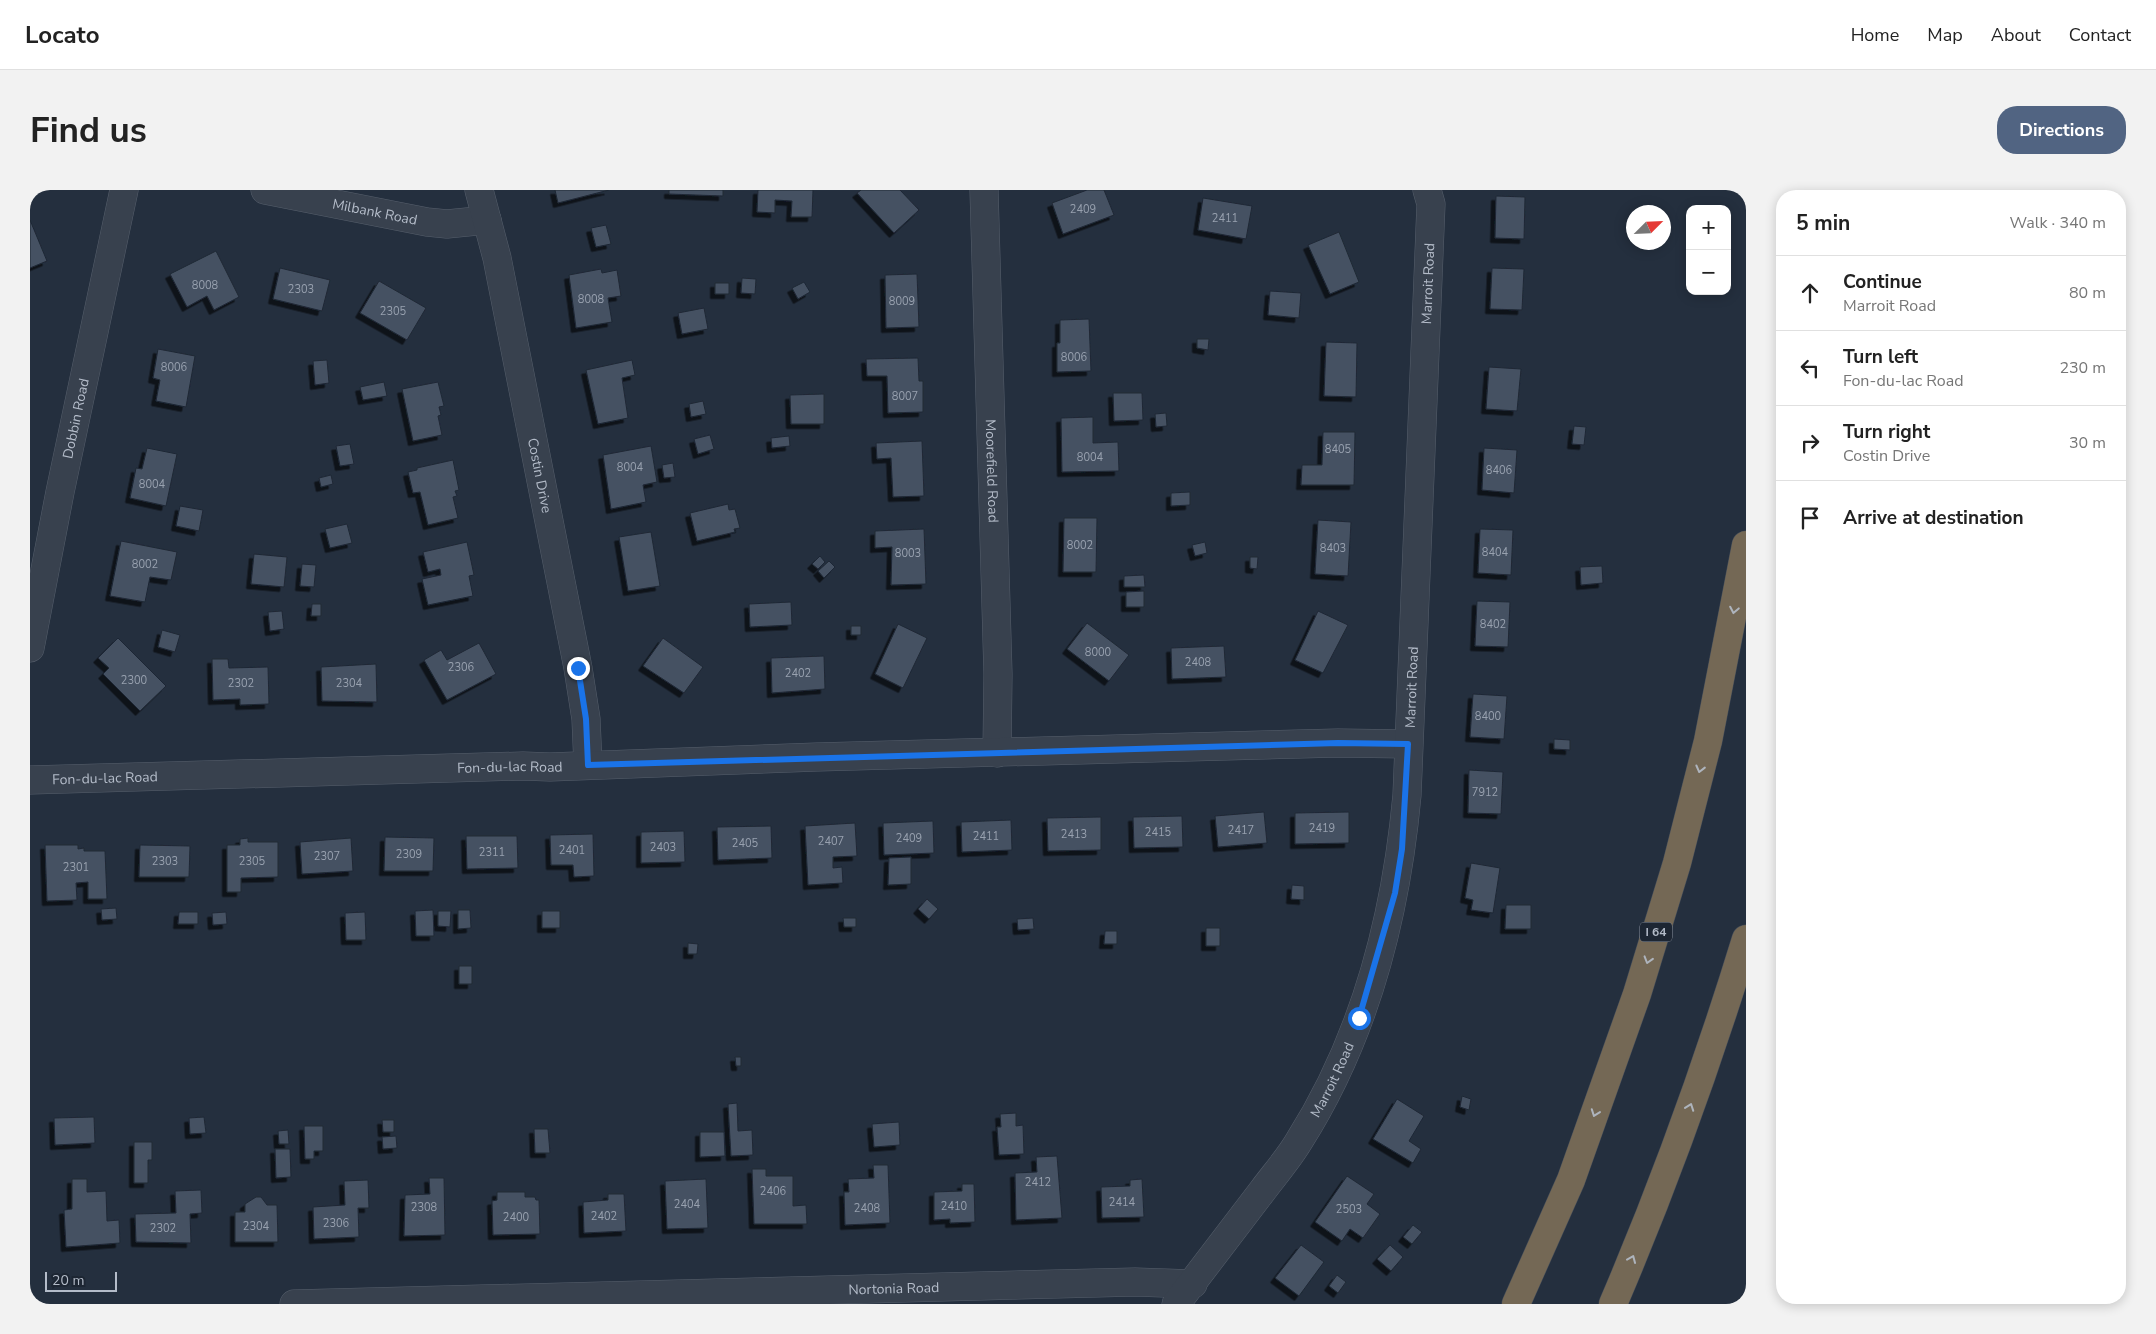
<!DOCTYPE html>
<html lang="en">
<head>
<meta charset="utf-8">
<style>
	body { margin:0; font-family:"Nunito Sans",sans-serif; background:#f2f2f2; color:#222 }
	.controls { position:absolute; right:15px; top:15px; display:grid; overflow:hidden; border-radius:10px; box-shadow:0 2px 12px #0003 }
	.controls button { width:45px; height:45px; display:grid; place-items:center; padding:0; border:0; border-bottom:1px solid #e0e0e0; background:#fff; color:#222; font:25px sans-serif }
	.compass { position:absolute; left:1596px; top:15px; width:45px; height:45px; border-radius:50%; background:#fff; box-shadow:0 2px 12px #0003; rotate:66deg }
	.scale { position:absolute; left:15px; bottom:12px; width:72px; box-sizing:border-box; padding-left:5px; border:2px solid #b4bcc9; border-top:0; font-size:14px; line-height:18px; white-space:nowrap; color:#b4bcc9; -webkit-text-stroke:4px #1d2633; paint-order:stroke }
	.stop { position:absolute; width:15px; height:15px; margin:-11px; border:4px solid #1a73e8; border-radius:50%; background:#fff }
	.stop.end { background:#1a73e8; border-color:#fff; box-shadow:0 1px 5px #0008 }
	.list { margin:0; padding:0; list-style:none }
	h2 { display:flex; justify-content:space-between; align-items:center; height:65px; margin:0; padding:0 20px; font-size:21px }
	h2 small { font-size:16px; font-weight:400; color:#767676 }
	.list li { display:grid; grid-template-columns:32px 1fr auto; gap:15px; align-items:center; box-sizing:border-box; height:75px; padding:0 20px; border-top:1px solid #e0e0e0 }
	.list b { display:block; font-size:19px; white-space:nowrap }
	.list p { margin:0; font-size:16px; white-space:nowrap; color:#767676 }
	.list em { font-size:16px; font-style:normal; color:#767676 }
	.icon { flex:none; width:28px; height:28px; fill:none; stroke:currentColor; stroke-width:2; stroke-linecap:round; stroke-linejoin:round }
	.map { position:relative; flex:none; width:1716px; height:1114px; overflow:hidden; border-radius:20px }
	header { display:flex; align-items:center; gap:30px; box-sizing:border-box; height:70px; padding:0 25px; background:#fff; border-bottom:1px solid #e0e0e0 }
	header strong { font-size:24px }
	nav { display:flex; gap:28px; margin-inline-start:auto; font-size:18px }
	.intro { display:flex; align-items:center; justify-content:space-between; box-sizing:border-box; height:120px; padding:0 30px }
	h1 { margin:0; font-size:35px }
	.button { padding:12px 22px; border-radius:20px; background:#516482; color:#fff; font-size:18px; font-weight:700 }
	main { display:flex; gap:30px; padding:0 30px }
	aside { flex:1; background:#fff; border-radius:20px; box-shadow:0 2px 12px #0003 }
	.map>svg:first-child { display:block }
</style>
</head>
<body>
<header>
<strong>Locato</strong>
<nav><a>Home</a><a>Map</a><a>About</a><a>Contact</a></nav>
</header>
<div class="intro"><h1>Find us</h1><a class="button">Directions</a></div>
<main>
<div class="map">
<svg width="1716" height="1114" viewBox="0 0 1716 1114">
	<defs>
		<filter id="shadow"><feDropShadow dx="-4.5" dy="4.5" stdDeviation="0" flood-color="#0009"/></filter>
	</defs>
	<rect width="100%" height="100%" fill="#242f3e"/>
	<!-- building -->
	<path fill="#455162" stroke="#1f2835" filter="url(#shadow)" d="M 525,0 L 579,0 L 528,13 Z
		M 639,0 L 693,0 L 693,6 L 639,4 Z
		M 728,0 L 783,0 L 782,27 L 761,27 L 762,11 L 745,10 L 745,23 L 727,22 Z
		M 831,0 L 870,0 L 889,20 L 864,43 L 827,3 Z
		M 1057,0 L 1074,0 L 1084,25 L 1033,44 L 1022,13 Z
		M 1466,6 L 1495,7 L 1494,49 L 1465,48 Z
		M 1173,8 L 1222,16 L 1216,49 L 1168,40 Z
		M 0,30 L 17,71 L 0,78 Z
		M 576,35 L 581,54 L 566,57 L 561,38 Z
		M 1309,42 L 1329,92 L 1300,104 L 1278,55 Z
		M 186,61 L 209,107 L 184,120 L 177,106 L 157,117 L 140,84 Z
		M 250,78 L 300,90 L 292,121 L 243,109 Z
		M 1462,78 L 1494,79 L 1492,120 L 1460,119 Z
		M 571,79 L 572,83 L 587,80 L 591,106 L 578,108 L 582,132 L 546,138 L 539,85 Z
		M 887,84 L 889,137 L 856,138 L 855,85 Z
		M 712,88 L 726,89 L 725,104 L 711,103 Z
		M 349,91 L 396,118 L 377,150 L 330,123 Z
		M 774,92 L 780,102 L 768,109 L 762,98 Z
		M 685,93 L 699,93 L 699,104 L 685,104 Z
		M 1240,101 L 1271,103 L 1269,128 L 1238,125 Z
		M 674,118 L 678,139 L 652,144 L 648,123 Z
		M 1059,129 L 1061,181 L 1027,182 L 1027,153 L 1030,153 L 1030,130 Z
		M 1167,149 L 1179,149 L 1178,160 L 1167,158 Z
		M 1296,152 L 1327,153 L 1326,207 L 1294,206 Z
		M 128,159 L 165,166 L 156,217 L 126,211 L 130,190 L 123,188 Z
		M 888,168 L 889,191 L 893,191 L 893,222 L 858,223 L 857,186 L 837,186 L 836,169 Z
		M 297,170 L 299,193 L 285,195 L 283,171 Z
		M 602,170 L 605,185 L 592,188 L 598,228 L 568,234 L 556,180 Z
		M 1459,177 L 1491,179 L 1487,221 L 1456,219 Z
		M 354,192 L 357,206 L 333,210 L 330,197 Z
		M 408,192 L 414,216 L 409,217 L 411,225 L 408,226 L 412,245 L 383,251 L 372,199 Z
		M 1083,203 L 1112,203 L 1113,230 L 1084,231 Z
		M 794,204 L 794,234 L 761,234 L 760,205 Z
		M 673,211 L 676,224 L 661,227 L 659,214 Z
		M 1136,223 L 1137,236 L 1126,237 L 1125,224 Z
		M 1063,227 L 1063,253 L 1088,252 L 1089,281 L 1032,282 L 1031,228 Z
		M 1544,236 L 1556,237 L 1554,255 L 1542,254 Z
		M 1293,242 L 1325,242 L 1324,295 L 1271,295 L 1272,275 L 1292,275 Z
		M 680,245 L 684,259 L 668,264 L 664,249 Z
		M 759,246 L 760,256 L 742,258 L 741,248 Z
		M 892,251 L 894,306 L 863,307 L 861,268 L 847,269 L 846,253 Z
		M 320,254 L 324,274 L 310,276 L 306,256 Z
		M 621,256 L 627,292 L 613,295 L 616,312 L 581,319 L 573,265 Z
		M 117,258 L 147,264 L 136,316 L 100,308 L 106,278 L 112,279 Z
		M 1454,258 L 1487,260 L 1484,303 L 1452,300 Z
		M 423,270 L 429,300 L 425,301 L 427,306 L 423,307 L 428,328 L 398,335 L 390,302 L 383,303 L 378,282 L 387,280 L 387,278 Z
		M 643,273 L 645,287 L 634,288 L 632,275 Z
		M 301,285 L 303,294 L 291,297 L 289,288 Z
		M 1160,302 L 1160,315 L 1141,316 L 1141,303 Z
		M 698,314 L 699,320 L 705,319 L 710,338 L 704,339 L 705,342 L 667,351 L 660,323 Z
		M 150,316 L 173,320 L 169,341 L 146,336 Z
		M 1034,328 L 1067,328 L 1066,382 L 1033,382 Z
		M 1288,330 L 1321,332 L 1318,386 L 1285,384 Z
		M 317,334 L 322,353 L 300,358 L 295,339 Z
		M 894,339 L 896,394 L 861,395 L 862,357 L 845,358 L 845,341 Z
		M 1450,339 L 1483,340 L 1481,385 L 1448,383 Z
		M 621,342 L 630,396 L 598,401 L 589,347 Z
		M 91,351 L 147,362 L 141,390 L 120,387 L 115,412 L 80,406 Z
		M 437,352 L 444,385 L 439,386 L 443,406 L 398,415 L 392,389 L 411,385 L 410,379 L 398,382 L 393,362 Z
		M 1175,352 L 1177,363 L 1165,366 L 1162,355 Z
		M 224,364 L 257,367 L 254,397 L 221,394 Z
		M 790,366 L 795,372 L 788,379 L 782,374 Z
		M 1220,367 L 1228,367 L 1227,379 L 1220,378 Z
		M 799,371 L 805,377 L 794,388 L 788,381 Z
		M 272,374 L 286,375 L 284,397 L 270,396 Z
		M 1572,376 L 1573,393 L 1551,395 L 1550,377 Z
		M 1114,385 L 1115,397 L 1094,397 L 1094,386 Z
		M 1114,401 L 1114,417 L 1096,417 L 1096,402 Z
		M 1447,411 L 1480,412 L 1478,457 L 1445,456 Z
		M 761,412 L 762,435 L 720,437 L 719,414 Z
		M 282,414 L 291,414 L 291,426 L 281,426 Z
		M 252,421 L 254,439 L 240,441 L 238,422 Z
		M 1288,421 L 1318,435 L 1293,483 L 1265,470 Z
		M 1057,433 L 1099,465 L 1079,491 L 1037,459 Z
		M 868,434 L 897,448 L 873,498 L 845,484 Z
		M 821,436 L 831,436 L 831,445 L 821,445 Z
		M 132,440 L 150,445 L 145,462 L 128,457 Z
		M 88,448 L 136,496 L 110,521 L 73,484 L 79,478 L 68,468 Z
		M 633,448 L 673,477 L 654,503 L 613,476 Z
		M 449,453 L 466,484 L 417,510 L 394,470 L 411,460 L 417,470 Z
		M 1194,456 L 1196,487 L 1142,489 L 1141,458 Z
		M 794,466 L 795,499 L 742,503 L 741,468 Z
		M 182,469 L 198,469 L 199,478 L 238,477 L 239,514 L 210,515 L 210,509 L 183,510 Z
		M 346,474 L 347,512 L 292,511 L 291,477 Z
		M 1443,504 L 1477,506 L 1474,549 L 1440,547 Z
		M 1524,549 L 1540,550 L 1540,560 L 1524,559 Z
		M 1439,580 L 1473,582 L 1471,624 L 1438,623 Z
		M 1234,622 L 1237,653 L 1188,657 L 1185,626 Z
		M 1319,622 L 1319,653 L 1265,654 L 1265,623 Z
		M 1152,626 L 1153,657 L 1104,658 L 1103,627 Z
		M 1071,627 L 1071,660 L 1018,661 L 1017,628 Z
		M 981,630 L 982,660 L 932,662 L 931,632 Z
		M 903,631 L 904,663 L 854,665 L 853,633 Z
		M 825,633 L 827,666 L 803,667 L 803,678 L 812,677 L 813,693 L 778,695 L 775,636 Z
		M 741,636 L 742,668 L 688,670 L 687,637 Z
		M 654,641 L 655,672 L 611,673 L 611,642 Z
		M 563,644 L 564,686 L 544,687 L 543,675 L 521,675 L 520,645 Z
		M 436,646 L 487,646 L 488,678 L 437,679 Z
		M 355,647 L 404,648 L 403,681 L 354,681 Z
		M 218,648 L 218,652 L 248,652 L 248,687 L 211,688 L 211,702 L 197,702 L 197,655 L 210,655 L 210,649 Z
		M 321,648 L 323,681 L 272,684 L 270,652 Z
		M 15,655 L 48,655 L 48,659 L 54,658 L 54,661 L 75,661 L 77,709 L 58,709 L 58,692 L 46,693 L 47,710 L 17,711 Z
		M 110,655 L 160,656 L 159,687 L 109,687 Z
		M 881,667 L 881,694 L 858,695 L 859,668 Z
		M 1441,673 L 1470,678 L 1463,723 L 1441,720 L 1443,710 L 1435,708 Z
		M 1262,695 L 1274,696 L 1274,710 L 1261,709 Z
		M 897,709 L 908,719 L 899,729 L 888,719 Z
		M 1476,715 L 1501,715 L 1501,739 L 1475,739 Z
		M 86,718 L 87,729 L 72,730 L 71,719 Z
		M 403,720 L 404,746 L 386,746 L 385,721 Z
		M 428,720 L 440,720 L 441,738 L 428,739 Z
		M 408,721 L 421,721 L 420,737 L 408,736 Z
		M 512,721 L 530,721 L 530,738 L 512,738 Z
		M 149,722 L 168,722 L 168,734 L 148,734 Z
		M 196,722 L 197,734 L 183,735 L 182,723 Z
		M 335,722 L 336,750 L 316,750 L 315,723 Z
		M 813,728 L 826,728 L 826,737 L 814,737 Z
		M 1003,728 L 1004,739 L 988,740 L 987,729 Z
		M 1176,738 L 1190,738 L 1190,756 L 1176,756 Z
		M 1075,741 L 1087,741 L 1087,754 L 1074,754 Z
		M 658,753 L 668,754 L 667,764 L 658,764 Z
		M 429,776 L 442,776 L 442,794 L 429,794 Z
		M 705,867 L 711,867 L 711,876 L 706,876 Z
		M 1432,906 L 1441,909 L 1439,920 L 1430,917 Z
		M 1367,909 L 1394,926 L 1379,951 L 1391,959 L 1383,973 L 1343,949 Z
		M 707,913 L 708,941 L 722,940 L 723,965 L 701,966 L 698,914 Z
		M 986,923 L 986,936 L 993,935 L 994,964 L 969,965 L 967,937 L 971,937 L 970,924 Z
		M 64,927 L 65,953 L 25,955 L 24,928 Z
		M 174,927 L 176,943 L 160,944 L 159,928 Z
		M 352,930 L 364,930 L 364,942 L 353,942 Z
		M 869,932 L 870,955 L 844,957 L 842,934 Z
		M 274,936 L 293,936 L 293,961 L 284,961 L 284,969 L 275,969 Z
		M 504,939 L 518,939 L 520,963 L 505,963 Z
		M 258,940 L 259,954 L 249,954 L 248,941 Z
		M 670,942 L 694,942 L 695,966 L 670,967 Z
		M 366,946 L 367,958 L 353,959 L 352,947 Z
		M 104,952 L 122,952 L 122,970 L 118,970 L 118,993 L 104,993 Z
		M 245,959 L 260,959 L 261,987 L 246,988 Z
		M 1027,966 L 1032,1028 L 986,1030 L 985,983 L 1007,982 L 1006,967 Z
		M 843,975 L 858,975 L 860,1033 L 815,1035 L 814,1002 L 819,1002 L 818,989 L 844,988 Z
		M 722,979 L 736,979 L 736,986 L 763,986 L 763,1016 L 776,1015 L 777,1034 L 724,1034 Z
		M 1317,986 L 1344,1004 L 1337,1014 L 1350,1024 L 1333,1048 L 1320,1039 L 1312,1051 L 1285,1032 Z
		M 399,988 L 414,988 L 415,1045 L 374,1046 L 375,1005 L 400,1004 Z
		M 42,989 L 57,989 L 57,1002 L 76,1001 L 77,1031 L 89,1030 L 90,1053 L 36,1057 L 34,1020 L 42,1019 Z
		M 676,989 L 678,1038 L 637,1039 L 635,991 Z
		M 1112,989 L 1114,1027 L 1072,1028 L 1071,997 L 1100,996 L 1100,990 Z
		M 338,990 L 339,1018 L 328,1018 L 329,1047 L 284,1049 L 283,1017 L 315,1015 L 314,991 Z
		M 932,994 L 944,994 L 945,1032 L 920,1033 L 920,1029 L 904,1030 L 904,1002 L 932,1001 Z
		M 171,1000 L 172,1023 L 160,1024 L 161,1053 L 106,1052 L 105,1024 L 146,1023 L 145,1001 Z
		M 467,1002 L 495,1002 L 495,1007 L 505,1007 L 506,1010 L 509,1010 L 510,1044 L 463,1045 L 462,1011 L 467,1010 Z
		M 578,1004 L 594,1004 L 596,1041 L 554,1043 L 553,1012 L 578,1010 Z
		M 226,1007 L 231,1007 L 237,1015 L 247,1015 L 248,1052 L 205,1052 L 205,1022 L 215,1022 L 215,1014 Z
		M 1383,1035 L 1392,1042 L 1382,1054 L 1373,1047 Z
		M 1271,1055 L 1294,1072 L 1269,1106 L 1245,1088 Z
		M 1360,1055 L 1373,1067 L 1361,1081 L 1347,1069 Z
		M 1307,1085 L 1316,1092 L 1308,1103 L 1299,1096 Z"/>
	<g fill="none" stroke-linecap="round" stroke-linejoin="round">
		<!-- minor casing -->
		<g stroke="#565f6c" stroke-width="29">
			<g id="minor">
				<path id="s1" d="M 235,0 L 397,32 L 417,34 L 457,30"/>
				<path id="s2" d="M 449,0 L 467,68 L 548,478 L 556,529 L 558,575"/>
				<path id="s3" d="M 954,0 L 968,484 L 967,563"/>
				<path id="s4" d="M 0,458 L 30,302 L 94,0"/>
				<path id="s5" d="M 0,590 L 493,576 L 520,577 L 787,567 L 1308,553 L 1378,554"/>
				<path id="s6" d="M 264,1114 L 1105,1092 L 1163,1094"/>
				<path id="s7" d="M 1146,1114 C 1175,1076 1204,1038 1233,1000 C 1245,984 1259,968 1269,951 C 1335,847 1366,726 1377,605 L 1401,14 L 1397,0"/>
			</g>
		</g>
		<!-- highway casing -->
		<g stroke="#434c59" stroke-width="29">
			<path id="highway" d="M 1486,1114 L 1541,990 L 1607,804 L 1647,673 L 1678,551 L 1716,355
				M 1583,1114 C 1634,995 1678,873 1716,749"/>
		</g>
		<!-- minor -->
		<use href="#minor" stroke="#38414e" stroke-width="28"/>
		<!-- highway -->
		<use href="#highway" stroke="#746855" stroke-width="28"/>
	</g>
	<!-- one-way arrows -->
	<defs><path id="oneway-chevron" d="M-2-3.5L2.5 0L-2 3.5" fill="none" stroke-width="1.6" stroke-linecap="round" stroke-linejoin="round" transform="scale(1.25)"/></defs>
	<g stroke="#aeb4bd">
		<use href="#oneway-chevron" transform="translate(1704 420) rotate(101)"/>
		<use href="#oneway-chevron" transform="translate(1670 579) rotate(104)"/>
		<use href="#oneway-chevron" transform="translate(1618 770) rotate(107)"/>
		<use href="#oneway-chevron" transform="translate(1660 917) rotate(-70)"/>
		<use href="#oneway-chevron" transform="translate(1565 923) rotate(110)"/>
		<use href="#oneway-chevron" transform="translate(1602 1069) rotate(-67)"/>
	</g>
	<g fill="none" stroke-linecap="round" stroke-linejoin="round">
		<!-- route -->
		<path stroke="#1a73e8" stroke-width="6" d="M 548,478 L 556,529 L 558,575 L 1308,553 L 1378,554 L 1372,659 L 1365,703 L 1329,828"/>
	</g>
	<g text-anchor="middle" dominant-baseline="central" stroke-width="4.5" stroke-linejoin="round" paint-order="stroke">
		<!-- number labels -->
		<g font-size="11" fill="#98a1af">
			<text x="1053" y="19">2409</text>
			<text x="1195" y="28">2411</text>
			<text x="175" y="95">8008</text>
			<text x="271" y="99">2303</text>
			<text x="561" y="109">8008</text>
			<text x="872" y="111">8009</text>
			<text x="363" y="121">2305</text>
			<text x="1044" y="167">8006</text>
			<text x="144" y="177">8006</text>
			<text x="875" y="206">8007</text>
			<text x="1308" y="259">8405</text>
			<text x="1060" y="267">8004</text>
			<text x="600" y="277">8004</text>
			<text x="1469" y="280">8406</text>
			<text x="122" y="294">8004</text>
			<text x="1050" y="355">8002</text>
			<text x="1303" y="358">8403</text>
			<text x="1465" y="362">8404</text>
			<text x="878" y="363">8003</text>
			<text x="115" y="374">8002</text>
			<text x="1463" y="434">8402</text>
			<text x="1068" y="462">8000</text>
			<text x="1168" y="472">2408</text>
			<text x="431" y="477">2306</text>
			<text x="768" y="483">2402</text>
			<text x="104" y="490">2300</text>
			<text x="211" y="493">2302</text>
			<text x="319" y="493">2304</text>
			<text x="1458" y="526">8400</text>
			<text x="1455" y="602">7912</text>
			<text x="1292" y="638">2419</text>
			<text x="1211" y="640">2417</text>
			<text x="1128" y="642">2415</text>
			<text x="1044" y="644">2413</text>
			<text x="956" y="646">2411</text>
			<text x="879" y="648">2409</text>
			<text x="801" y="651">2407</text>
			<text x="715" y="653">2405</text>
			<text x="633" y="657">2403</text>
			<text x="542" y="660">2401</text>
			<text x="462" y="662">2311</text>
			<text x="379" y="664">2309</text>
			<text x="297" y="666">2307</text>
			<text x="135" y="671">2303</text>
			<text x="222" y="671">2305</text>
			<text x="46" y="677">2301</text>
			<text x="1008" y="992">2412</text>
			<text x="743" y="1001">2406</text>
			<text x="1092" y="1012">2414</text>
			<text x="657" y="1014">2404</text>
			<text x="924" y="1016">2410</text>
			<text x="394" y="1017">2308</text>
			<text x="837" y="1018">2408</text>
			<text x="1319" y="1019">2503</text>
			<text x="574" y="1026">2402</text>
			<text x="486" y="1027">2400</text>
			<text x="306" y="1033">2306</text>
			<text x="226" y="1036">2304</text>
			<text x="133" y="1038">2302</text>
		</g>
		<!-- shield labels -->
		<rect fill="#1d2633" stroke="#878f9c" stroke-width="1" x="1610" y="732.5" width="32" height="19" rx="4"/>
		<g font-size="12" font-weight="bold" fill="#b4bcc9">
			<text x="1626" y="742">I 64</text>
		</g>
		<!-- street labels -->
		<g font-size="14" fill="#b4bcc9" stroke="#1d2633">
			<text stroke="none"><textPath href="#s1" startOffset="112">Milbank Road</textPath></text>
			<text stroke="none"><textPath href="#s7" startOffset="1082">Marroit Road</textPath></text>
			<text stroke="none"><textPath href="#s4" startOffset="234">Dobbin Road</textPath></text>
			<text stroke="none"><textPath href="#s3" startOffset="281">Moorefield Road</textPath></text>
			<text stroke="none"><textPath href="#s2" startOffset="292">Costin Drive</textPath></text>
			<text stroke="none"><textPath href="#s7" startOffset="678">Marroit Road</textPath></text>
			<text stroke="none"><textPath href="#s5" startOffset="480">Fon-du-lac Road</textPath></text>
			<text stroke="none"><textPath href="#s5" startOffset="75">Fon-du-lac Road</textPath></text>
			<text stroke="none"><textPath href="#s7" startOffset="274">Marroit Road</textPath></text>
			<text stroke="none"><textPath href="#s6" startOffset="600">Nortonia Road</textPath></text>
		</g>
	</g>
</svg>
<div class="controls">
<button>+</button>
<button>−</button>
</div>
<svg class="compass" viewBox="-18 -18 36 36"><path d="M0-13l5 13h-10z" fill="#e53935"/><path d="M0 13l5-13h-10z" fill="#767676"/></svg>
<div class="scale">20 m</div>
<div class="stop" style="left:1329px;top:828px"></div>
<div class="stop end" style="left:548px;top:478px"></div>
</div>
<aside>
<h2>5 min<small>Walk · 340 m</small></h2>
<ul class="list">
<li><svg class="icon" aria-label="ahead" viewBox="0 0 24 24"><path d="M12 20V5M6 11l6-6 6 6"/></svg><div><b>Continue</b><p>Marroit Road</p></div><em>80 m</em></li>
<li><svg class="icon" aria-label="left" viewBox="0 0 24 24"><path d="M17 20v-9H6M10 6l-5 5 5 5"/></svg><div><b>Turn left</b><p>Fon-du-lac Road</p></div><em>230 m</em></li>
<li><svg class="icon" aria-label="right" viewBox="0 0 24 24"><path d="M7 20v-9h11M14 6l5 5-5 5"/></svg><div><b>Turn right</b><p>Costin Drive</p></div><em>30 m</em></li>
<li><svg class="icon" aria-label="arrive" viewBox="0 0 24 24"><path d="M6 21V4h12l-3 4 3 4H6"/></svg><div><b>Arrive at destination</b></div></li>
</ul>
</aside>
</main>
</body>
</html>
